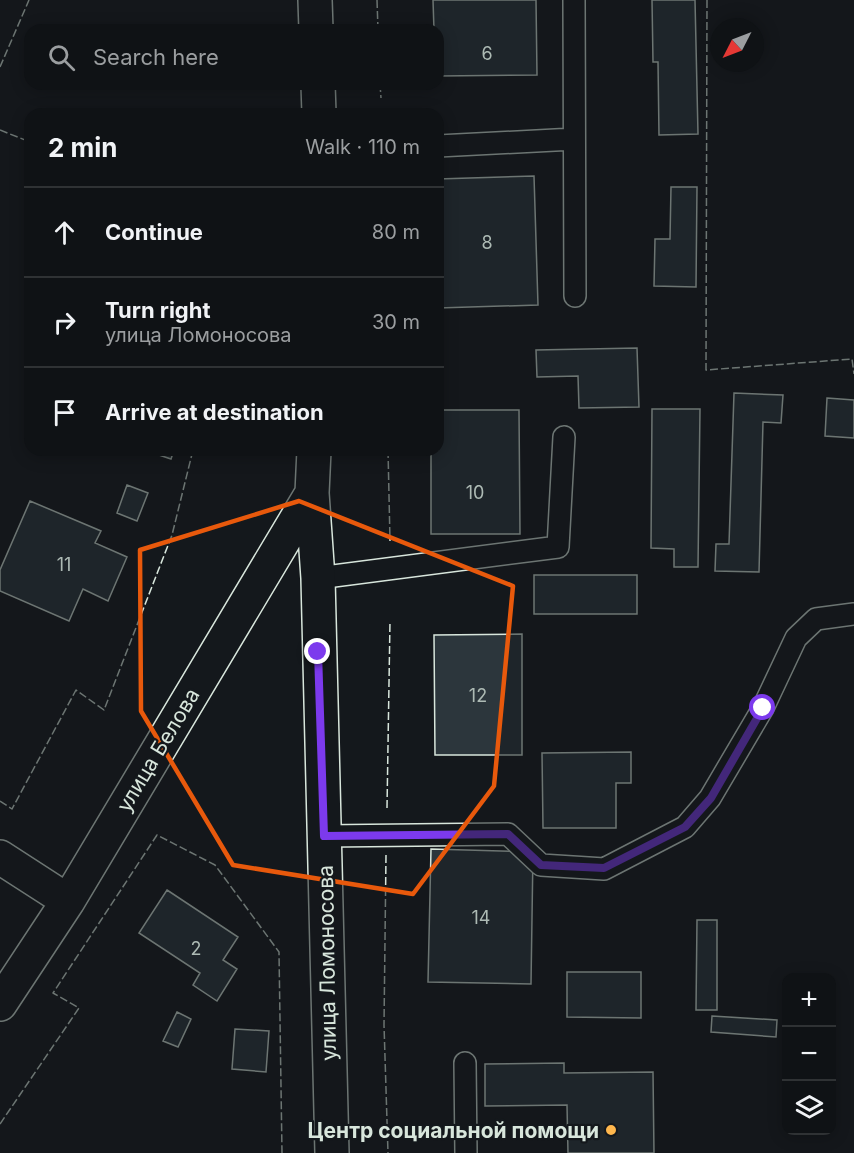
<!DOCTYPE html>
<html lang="en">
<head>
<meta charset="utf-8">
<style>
	body { margin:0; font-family:Inter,sans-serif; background:#1d2022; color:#f1f3f6 }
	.controls { position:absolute; right:18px; bottom:18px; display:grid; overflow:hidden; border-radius:12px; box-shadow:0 3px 15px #0003 }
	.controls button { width:54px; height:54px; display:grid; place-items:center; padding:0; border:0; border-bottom:2px solid #2f3234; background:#0f1215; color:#f1f3f6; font:30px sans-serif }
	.compass { position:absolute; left:710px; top:18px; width:54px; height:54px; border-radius:50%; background:#0f1215; box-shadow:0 3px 15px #0003; rotate:228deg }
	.stop { position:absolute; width:18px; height:18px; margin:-14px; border:4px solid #7c3aed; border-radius:50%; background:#fff }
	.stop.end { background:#7c3aed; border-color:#fff; box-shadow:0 2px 6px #0008 }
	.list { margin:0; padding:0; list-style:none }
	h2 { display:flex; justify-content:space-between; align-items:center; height:78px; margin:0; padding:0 24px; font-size:26px }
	h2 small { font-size:20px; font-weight:400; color:#9b9ea0 }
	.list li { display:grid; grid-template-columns:39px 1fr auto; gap:18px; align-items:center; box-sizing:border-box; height:90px; padding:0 24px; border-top:2px solid #2f3234 }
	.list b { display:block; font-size:22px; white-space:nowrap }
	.list p { margin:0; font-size:20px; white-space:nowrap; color:#9b9ea0 }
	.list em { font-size:20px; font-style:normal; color:#9b9ea0 }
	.icon { flex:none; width:33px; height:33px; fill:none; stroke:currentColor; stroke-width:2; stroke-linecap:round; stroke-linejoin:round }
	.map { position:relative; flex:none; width:854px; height:1153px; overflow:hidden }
	.search { position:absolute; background:#0f1215; box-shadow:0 3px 15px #0003; left:24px; top:24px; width:420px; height:66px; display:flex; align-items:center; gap:15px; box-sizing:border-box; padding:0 21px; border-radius:18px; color:#9b9ea0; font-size:22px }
	.panel { position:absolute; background:#0f1215; box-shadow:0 3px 15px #0003; left:24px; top:108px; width:420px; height:348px; border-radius:18px }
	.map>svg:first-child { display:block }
</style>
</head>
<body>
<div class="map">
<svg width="854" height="1153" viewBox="0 0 854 1153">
	<rect width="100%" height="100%" fill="#14181c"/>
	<!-- building -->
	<path fill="#2c363c" stroke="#d8e6dc" stroke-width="1.5" d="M 433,0 L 536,0 L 537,75 L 438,76 L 438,30 L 434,30 Z
		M 652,0 L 695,0 L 698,134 L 659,135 L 658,62 L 653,62 Z
		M 534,176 L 538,305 L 438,308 L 438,179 Z
		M 671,187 L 697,187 L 696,287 L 654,286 L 655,239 L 670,239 Z
		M 637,348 L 639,407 L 579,408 L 578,376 L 537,377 L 536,350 Z
		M 734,393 L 783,395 L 781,423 L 763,422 L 759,572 L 715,571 L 716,544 L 729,544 Z
		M 827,398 L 854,400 L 854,438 L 825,436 Z
		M 652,409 L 700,409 L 698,567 L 674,567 L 674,549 L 651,548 Z
		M 438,410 L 519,410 L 520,534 L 431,534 L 431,450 L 438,450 Z
		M 144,450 L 174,450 L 171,459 Z
		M 127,485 L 148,493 L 137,521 L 117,513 Z
		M 30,501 L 101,531 L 95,543 L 127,557 L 108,601 L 83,589 L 69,621 L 0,591 L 0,570 Z
		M 534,575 L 637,575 L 637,614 L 534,614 Z
		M 522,634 L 522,755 L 435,755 L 434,635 Z
		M 631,752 L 631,783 L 616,783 L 616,828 L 543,828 L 542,753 Z
		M 431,849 L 533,852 L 531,984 L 428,982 Z
		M 167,890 L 238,937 L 223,960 L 237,969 L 217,1001 L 193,985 L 200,973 L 139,933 Z
		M 697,920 L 717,920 L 717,1010 L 696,1010 Z
		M 567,972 L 641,972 L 641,1018 L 567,1017 Z
		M 177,1012 L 191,1019 L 178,1047 L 163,1041 Z
		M 712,1016 L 777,1020 L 776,1037 L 711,1032 Z
		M 235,1029 L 269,1031 L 266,1072 L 232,1069 Z
		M 564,1063 L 564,1073 L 653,1072 L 654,1153 L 568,1153 L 567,1105 L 485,1106 L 485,1064 Z"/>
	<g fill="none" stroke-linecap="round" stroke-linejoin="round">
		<!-- lane casing -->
		<g stroke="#d8e6dc" stroke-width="24">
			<path id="lane" d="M 574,0 L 575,296
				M 438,146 L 574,139
				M 318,578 L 558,547 L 564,437
				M 324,836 L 508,834 L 541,865 L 604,869 L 685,827 L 710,798 L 763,708 L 796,638 L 816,619 L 854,614
				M 465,1063 L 466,1153"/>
		</g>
		<!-- street casing -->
		<g stroke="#d8e6dc" stroke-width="36">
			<path id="street" d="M 315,0 L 316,30
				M 318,84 L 319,114
				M 314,450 L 312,493 L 318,578 L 332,1153
				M 0,857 L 68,901
				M 0,1004 L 68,901 L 312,493"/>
		</g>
		<!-- lane -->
		<use href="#lane" stroke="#14181c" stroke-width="21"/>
		<!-- street -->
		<use href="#street" stroke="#14181c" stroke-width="33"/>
		<!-- fence -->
		<path stroke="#d8e6dc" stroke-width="1.5" stroke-dasharray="8 3" stroke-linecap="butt" d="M 377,0 L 378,30
			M 707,0 L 706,370 L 852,359 L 854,374
			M 0,67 L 29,0
			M 380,84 L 381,98
			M 0,130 L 30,142
			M 388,450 L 390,541
			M 0,801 L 12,809 L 76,690 L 104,710 L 172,535 L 193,450
			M 387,808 L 390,621
			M 386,855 L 384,1025 L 388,1153
			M 0,1124 L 79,1008 L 53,993 L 157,835 L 215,865 L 279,952 L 282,1153"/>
	</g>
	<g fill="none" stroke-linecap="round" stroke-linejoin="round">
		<!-- route -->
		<path stroke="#7c3aed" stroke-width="8" d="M 318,652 L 324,836 L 508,834 L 541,865 L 604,868 L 685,827 L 711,798 L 763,708"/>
	</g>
	<!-- marked area -->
	<path d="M0 0H854V1153H0ZM 299,501 L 513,586 L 494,786 L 413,894 L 233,865 L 141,711 L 140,550 Z" fill="#14181c" fill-opacity=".55" fill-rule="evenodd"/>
	<path fill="none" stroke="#e8590c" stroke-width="4.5" stroke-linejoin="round" d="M 299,501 L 513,586 L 494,786 L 413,894 L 233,865 L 141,711 L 140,550 Z"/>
	<!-- markers -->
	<circle fill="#ffb74d" stroke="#14181c" stroke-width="2" cx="611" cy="1130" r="6"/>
	<g text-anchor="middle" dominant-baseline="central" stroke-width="4.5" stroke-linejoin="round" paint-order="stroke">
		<!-- number labels -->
		<g font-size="18" fill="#adbab4">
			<text x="487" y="53">6</text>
			<text x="487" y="242">8</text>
			<text x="475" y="492">10</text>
			<text x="64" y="564">11</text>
			<text x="478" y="695">12</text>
			<text x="481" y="917">14</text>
			<text x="196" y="948">2</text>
		</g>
		<!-- street labels -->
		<g font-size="21" fill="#d8e6dc" stroke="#14181c">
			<text transform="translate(158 750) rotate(-59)">улица Белова</text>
			<text transform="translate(327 963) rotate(-91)">улица Ломоносова</text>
		</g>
		<!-- poi labels -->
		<g font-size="21" font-weight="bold" fill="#d8e6dc" stroke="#14181c" text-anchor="end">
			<text x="599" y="1130">Центр социальной помощи</text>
		</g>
	</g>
</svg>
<div class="controls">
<button>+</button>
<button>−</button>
<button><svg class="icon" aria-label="layers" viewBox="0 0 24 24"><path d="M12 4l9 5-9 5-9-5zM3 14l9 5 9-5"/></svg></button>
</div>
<svg class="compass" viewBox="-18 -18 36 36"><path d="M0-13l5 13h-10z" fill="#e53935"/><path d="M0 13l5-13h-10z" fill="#9b9ea0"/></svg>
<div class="stop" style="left:763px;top:708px"></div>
<div class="stop end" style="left:318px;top:652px"></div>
<div class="search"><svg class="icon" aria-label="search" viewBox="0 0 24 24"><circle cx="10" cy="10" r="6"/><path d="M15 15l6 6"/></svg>Search here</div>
<section class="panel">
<h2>2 min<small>Walk · 110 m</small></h2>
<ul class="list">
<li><svg class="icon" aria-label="ahead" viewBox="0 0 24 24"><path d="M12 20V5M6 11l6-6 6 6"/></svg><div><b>Continue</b></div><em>80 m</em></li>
<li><svg class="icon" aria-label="right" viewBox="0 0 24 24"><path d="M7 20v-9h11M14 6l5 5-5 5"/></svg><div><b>Turn right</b><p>улица Ломоносова</p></div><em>30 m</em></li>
<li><svg class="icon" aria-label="arrive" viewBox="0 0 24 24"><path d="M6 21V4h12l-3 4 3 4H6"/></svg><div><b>Arrive at destination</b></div></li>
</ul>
</section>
</div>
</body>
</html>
